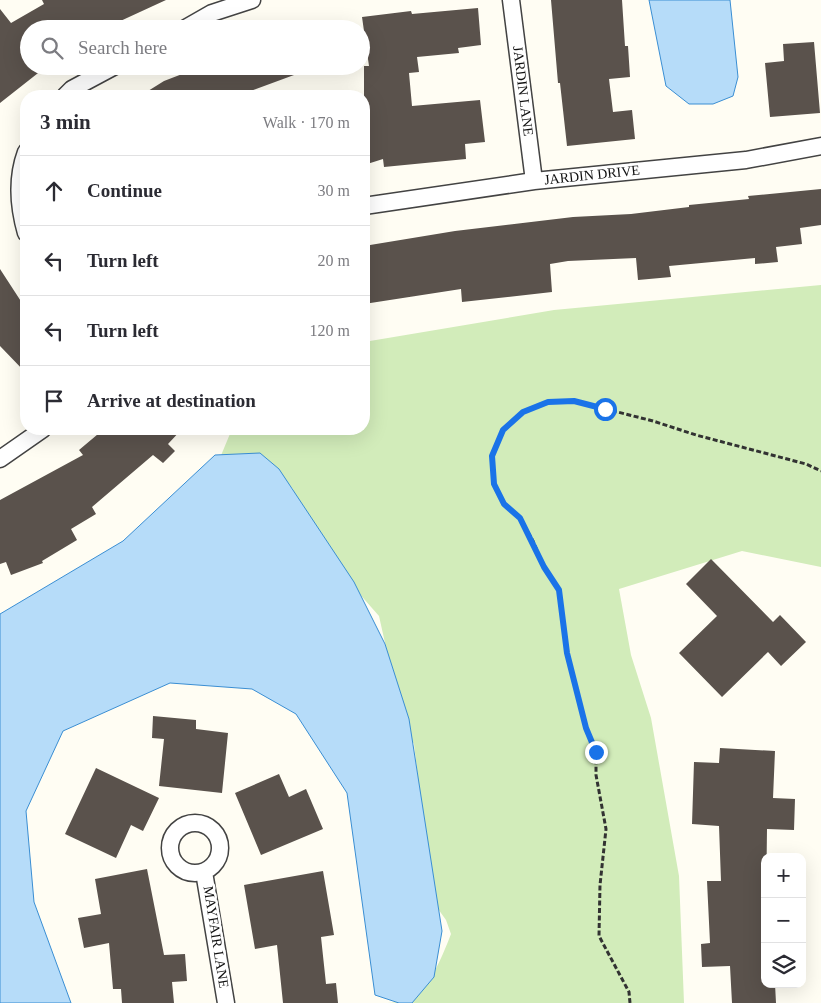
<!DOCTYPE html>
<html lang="en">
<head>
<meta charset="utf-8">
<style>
	body { margin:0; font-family:"Times New Roman",serif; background:#f2f2f3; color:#2b2b33 }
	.controls { position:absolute; right:15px; bottom:15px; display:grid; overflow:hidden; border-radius:10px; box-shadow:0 5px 20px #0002 }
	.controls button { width:45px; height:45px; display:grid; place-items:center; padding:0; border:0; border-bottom:1px solid #e1e1e2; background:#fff; color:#2b2b33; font:25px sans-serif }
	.stop { position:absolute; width:15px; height:15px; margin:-11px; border:4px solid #1a73e8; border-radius:50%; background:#fff }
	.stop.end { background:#1a73e8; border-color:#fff; box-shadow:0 1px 5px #0008 }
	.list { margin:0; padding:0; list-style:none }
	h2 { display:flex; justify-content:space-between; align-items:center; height:65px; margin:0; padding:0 20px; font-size:21px }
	h2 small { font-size:16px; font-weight:400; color:#7c7c81 }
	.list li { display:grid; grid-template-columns:32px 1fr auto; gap:15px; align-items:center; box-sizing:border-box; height:70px; padding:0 20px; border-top:1px solid #e1e1e2 }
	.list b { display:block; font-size:19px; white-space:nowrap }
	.list em { font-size:16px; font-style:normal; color:#7c7c81 }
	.icon { flex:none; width:28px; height:28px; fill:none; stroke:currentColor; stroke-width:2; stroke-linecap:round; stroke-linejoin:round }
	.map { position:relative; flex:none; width:821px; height:1003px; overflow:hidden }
	.search { position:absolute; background:#fff; box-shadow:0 5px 20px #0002; left:20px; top:20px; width:350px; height:55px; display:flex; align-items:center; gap:12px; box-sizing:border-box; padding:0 18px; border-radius:28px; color:#7c7c81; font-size:19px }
	.panel { position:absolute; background:#fff; box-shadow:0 5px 20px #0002; left:20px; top:90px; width:350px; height:345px; border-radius:20px }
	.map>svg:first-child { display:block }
</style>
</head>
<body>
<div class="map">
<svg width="821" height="1003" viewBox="0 0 821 1003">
	<rect width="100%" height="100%" fill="#fffdf3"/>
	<!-- green -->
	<path fill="#d2ecba" d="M 821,285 L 821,567 L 742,551 L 619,589 L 631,655 L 651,718 L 679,876 L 684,1003 L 384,1003 C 393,1003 407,1002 415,996 C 431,985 444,952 451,934 L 446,920 L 431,899 L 415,809 L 418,778 L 414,744 L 404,728 L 379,616 L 327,557 L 298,509 L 293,489 L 278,472 L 217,465 L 232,429 L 364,429 L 364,342 L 554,310 Z"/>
	<!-- water -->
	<path fill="#b6dcf9" stroke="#3a8ed3" d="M 649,0 L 730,0 L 738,77 L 733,96 L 713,104 L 689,104 L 666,86 Z
		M 260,453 L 279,469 L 354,582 L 385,644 L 409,719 L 442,931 L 434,977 L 412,1003 L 399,1003 L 375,995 L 347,793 L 296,714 L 252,689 L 170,683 L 63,731 L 26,811 L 34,902 L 71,1003 L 0,1003 L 0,614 L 123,541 L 215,455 Z"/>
	<!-- building -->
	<path fill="#5a524c" d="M 42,0 L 166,0 L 103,29 L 29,29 L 29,66 L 47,66 L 0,103 L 0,9 L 11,23 L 44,4 Z
		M 551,0 L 622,0 L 625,46 L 628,46 L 630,77 L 609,79 L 613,112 L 632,110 L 635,139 L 567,146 L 560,83 L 558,83 Z
		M 478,8 L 481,45 L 458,48 L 459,53 L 417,57 L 419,72 L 409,73 L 412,106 L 480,100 L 485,142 L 465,144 L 466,159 L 384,167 L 383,159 L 364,165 L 364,66 L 369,66 L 362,17 L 411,11 L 412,14 Z
		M 814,42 L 820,113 L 770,117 L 765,63 L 784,61 L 783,44 Z
		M 203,66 L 313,66 L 313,68 L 237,96 L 140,96 L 164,81 Z
		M 821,189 L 821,225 L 800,228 L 802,244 L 776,247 L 778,262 L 755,264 L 755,258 L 669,266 L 671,277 L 638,280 L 636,258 L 568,261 L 550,264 L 552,292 L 462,302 L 461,289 L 364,304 L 364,246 L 455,231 L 573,217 L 631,214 L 689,207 L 689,205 L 749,199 L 748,196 Z
		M 0,269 L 26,309 L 26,373 L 0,346 Z
		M 104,429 L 182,429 L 168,444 L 175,451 L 163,463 L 153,455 L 92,507 L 96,514 L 71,529 L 77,540 L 42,561 L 43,563 L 11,575 L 6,562 L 0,564 L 0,500 L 83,455 L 79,450 Z
		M 711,559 L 773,622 L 780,615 L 806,642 L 781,666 L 768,652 L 722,697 L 679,653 L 717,616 L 686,584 Z
		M 153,716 L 196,720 L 196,729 L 228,733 L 222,793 L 159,786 L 164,739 L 152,738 Z
		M 720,748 L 775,751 L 773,798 L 795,799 L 794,830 L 767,829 L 765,984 L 775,984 L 776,1003 L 732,1003 L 730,966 L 702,967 L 701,944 L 710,943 L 707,881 L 721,881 L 719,826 L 692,824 L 694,762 L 719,763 Z
		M 96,768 L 159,798 L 143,831 L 131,825 L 116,858 L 65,834 Z
		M 279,774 L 289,797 L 306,789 L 323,829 L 261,855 L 235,793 Z
		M 147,869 L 164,955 L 185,954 L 187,981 L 172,982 L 174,1003 L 122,1003 L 121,989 L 113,989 L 109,943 L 84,948 L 78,918 L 101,914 L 95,879 Z
		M 323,871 L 334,935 L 321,937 L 326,984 L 336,983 L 338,1003 L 283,1003 L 277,945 L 255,949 L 244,885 Z"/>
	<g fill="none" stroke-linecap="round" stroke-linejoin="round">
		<!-- street casing -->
		<g stroke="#434343" stroke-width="19">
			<path id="street" d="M 511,0 L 534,181
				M 184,29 L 212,13 L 252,0
				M 65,96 L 72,89 L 115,66
				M 26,152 C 16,179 18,205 26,233
				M 364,206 L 534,181 L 746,160 L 821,146
				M 0,459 L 43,429
				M170 848a25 25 0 1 1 50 0a25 25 0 1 1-50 0Z
				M 204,872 L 226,1003"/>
		</g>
		<!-- path -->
		<path stroke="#323232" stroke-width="3" stroke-dasharray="5 2.5" stroke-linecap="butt" d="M 630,1003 L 629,992 L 599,936 L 600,885 L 606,829 L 596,775 L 596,752 L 586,728 L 567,653 L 559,590 L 544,567 L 533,541 L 520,518 L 504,504 L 494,483 L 492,456 L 503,430 L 523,412 L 548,402 L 574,401 L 653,421 L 696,435 L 806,464 L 821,471"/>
		<!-- street -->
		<use href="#street" stroke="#fff" stroke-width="16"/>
	</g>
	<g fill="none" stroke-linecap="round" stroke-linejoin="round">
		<!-- route -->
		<path stroke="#1a73e8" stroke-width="6" d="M 596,752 L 586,728 L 567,653 L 559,590 L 544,567 L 520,518 L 504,504 L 494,484 L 492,456 L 503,430 L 523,412 L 548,402 L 574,401 L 605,409"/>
	</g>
	<g text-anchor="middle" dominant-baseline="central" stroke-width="5" stroke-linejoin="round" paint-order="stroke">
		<!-- street labels -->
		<g font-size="14" fill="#101010" stroke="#fff">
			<text transform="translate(523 91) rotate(83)">JARDIN LANE</text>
			<text transform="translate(592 175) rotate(-6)">JARDIN DRIVE</text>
			<text transform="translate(216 937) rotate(81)">MAYFAIR LANE</text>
		</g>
	</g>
</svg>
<div class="controls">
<button>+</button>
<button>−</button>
<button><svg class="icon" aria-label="layers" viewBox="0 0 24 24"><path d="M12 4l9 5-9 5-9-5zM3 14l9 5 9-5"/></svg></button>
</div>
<div class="stop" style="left:605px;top:409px"></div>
<div class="stop end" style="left:596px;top:752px"></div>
<div class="search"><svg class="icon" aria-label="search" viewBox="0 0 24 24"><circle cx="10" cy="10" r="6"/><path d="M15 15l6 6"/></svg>Search here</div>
<section class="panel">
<h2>3 min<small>Walk · 170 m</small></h2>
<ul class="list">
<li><svg class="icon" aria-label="ahead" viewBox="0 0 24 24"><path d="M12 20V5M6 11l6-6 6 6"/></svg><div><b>Continue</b></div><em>30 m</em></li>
<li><svg class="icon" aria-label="left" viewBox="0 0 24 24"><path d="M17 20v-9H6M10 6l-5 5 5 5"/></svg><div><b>Turn left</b></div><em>20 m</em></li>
<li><svg class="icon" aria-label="left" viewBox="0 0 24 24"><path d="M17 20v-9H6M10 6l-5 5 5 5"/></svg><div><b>Turn left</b></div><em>120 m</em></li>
<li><svg class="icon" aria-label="arrive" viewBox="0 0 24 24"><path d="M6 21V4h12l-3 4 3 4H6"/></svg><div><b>Arrive at destination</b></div></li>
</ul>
</section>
</div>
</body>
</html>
